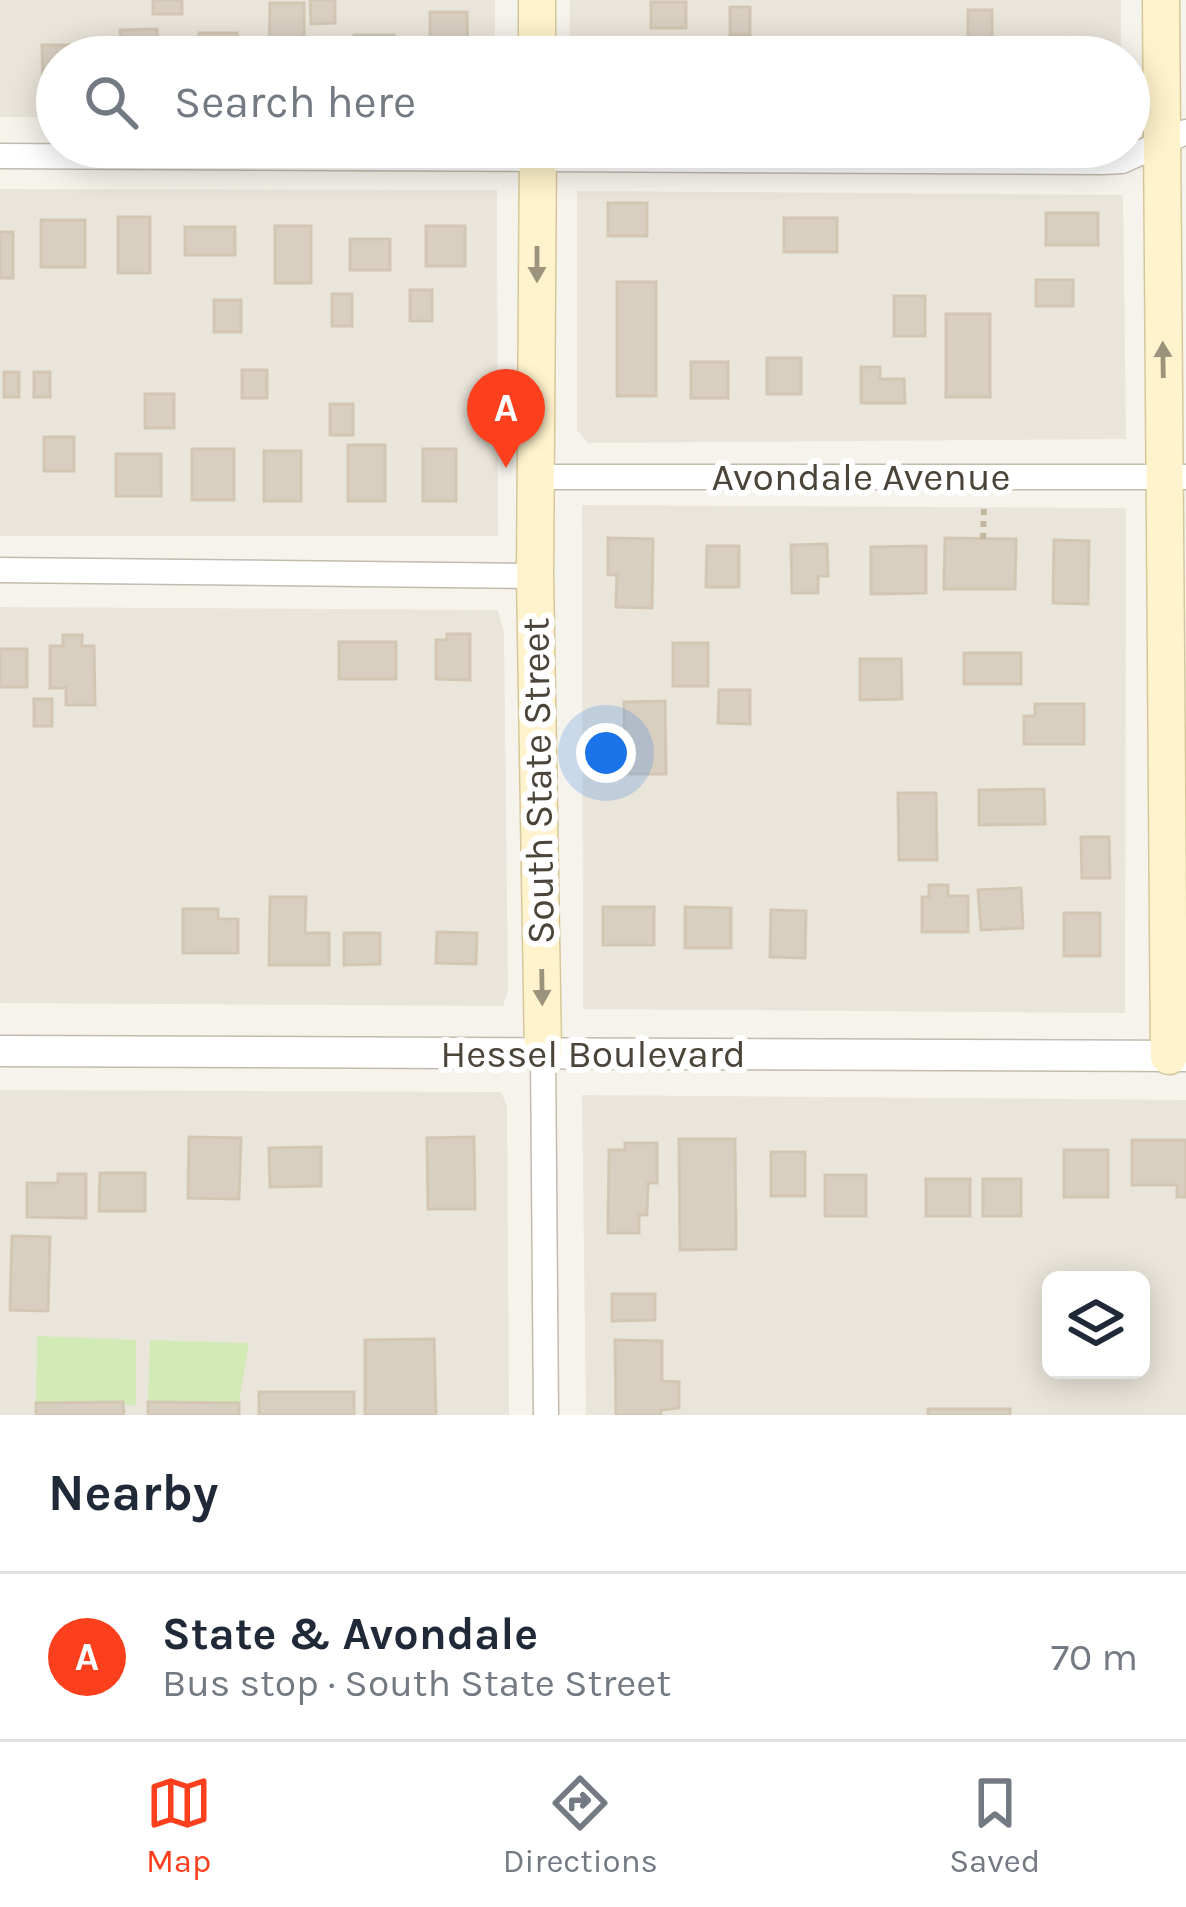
<!DOCTYPE html>
<html lang="en">
<head>
<meta charset="utf-8">
<style>
	body { margin:0; font-family:Karla,sans-serif; background:#f6f6f7; color:#1f2937 }
	.controls { position:absolute; right:36px; bottom:36px; display:grid; overflow:hidden; border-radius:18px; box-shadow:0 6px 30px #0003 }
	.controls button { width:108px; height:108px; display:grid; place-items:center; padding:0; border:0; border-bottom:3px solid #e0e1e3; background:#fff; color:#1f2937; font:60px sans-serif }
	.you { position:absolute; left:606px; top:753px; width:42px; height:42px; margin:-30px; border:9px solid #fff; border-radius:50%; background:#1a73e8; box-shadow:0 0 0 18px #1a73e833 }
	.badge { display:grid; place-items:center; width:78px; height:78px; border-radius:50%; background:#fc3f1d; color:#fff; font-size:39px; font-weight:700 }
	.pin { position:absolute; translate:-50% -99px; filter:drop-shadow(0 3px 6px #0008) }
	.pin::after { content:''; position:absolute; top:63px; width:42px; height:36px; background:inherit; clip-path:polygon(0 0,100% 0,50% 100%) }
	.list { margin:0; padding:0; list-style:none }
	h2 { display:flex; justify-content:space-between; align-items:center; height:156px; margin:0; padding:0 48px; font-size:51px }
	h2 small { font-size:39px; font-weight:400; color:#747a83 }
	.list li { display:grid; grid-template-columns:78px 1fr auto; gap:36px; align-items:center; box-sizing:border-box; height:168px; padding:0 48px; border-top:3px solid #e0e1e3 }
	.list b { display:block; font-size:45px; white-space:nowrap }
	.list p { margin:0; font-size:39px; white-space:nowrap; color:#747a83 }
	.list em { font-size:39px; font-style:normal; color:#747a83 }
	.icon { flex:none; width:66px; height:66px; fill:none; stroke:currentColor; stroke-width:2; stroke-linecap:round; stroke-linejoin:round }
	.map { position:relative; flex:none; width:1186px; height:1415px; overflow:hidden }
	.search { position:absolute; background:#fff; box-shadow:0 6px 30px #0003; left:36px; right:36px; top:36px; height:132px; display:flex; align-items:center; gap:30px; box-sizing:border-box; padding:0 42px; border-radius:66px; color:#747a83; font-size:45px }
	.sheet { height:324px; background:#fff }
	nav { display:flex; justify-content:space-around; align-items:center; box-sizing:border-box; height:168px; border-top:3px solid #e0e1e3; background:#fff; font-size:33px; color:#747a83 }
	nav a { display:grid; justify-items:center; gap:6px }
	nav .on { color:#fc3f1d }
	.map>svg:first-child { display:block }
</style>
</head>
<body>
<div class="map">
<svg width="1186" height="1415" viewBox="0 0 1186 1415">
	<rect width="100%" height="100%" fill="#f6f3ec"/>
	<!-- residential -->
	<path fill="#eae5da" fill-rule="evenodd" d="M 0,0 L 495,0 L 495,57 L 57,57 L 57,117 L 0,117 Z
		M 570,0 L 1121,0 L 1121,57 L 569,57 Z
		M 0,189 L 497,190 L 498,536 L 0,536 Z
		M 577,191 L 1123,195 L 1126,439 L 588,443 L 577,430 Z
		M 582,505 L 1126,508 L 1125,1013 L 583,1009 Z
		M 0,607 L 498,610 L 504,632 L 508,990 L 503,1006 L 0,1003 Z
		M 0,1090 L 501,1092 L 507,1106 L 509,1415 L 0,1415 Z
		M 582,1095 L 1186,1100 L 1186,1415 L 586,1415 ZM 1051,1280 L 1141,1280 L 1141,1370 L 1051,1370 Z"/>
	<!-- green -->
	<path fill="#d2eab5" d="M 37,1336 L 136,1340 L 136,1405 L 36,1403 Z
		M 150,1340 L 249,1343 L 239,1403 L 148,1402 Z"/>
	<!-- building -->
	<path fill="#d8cfc1" stroke="#d3c7b4" stroke-width="3" d="M 153,0 L 182,0 L 182,14 L 153,14 Z
		M 310,0 L 335,0 L 335,23 L 311,24 Z
		M 651,2 L 686,2 L 686,28 L 651,28 Z
		M 270,3 L 304,3 L 304,57 L 269,57 Z
		M 730,7 L 750,7 L 750,35 L 730,35 Z
		M 968,10 L 992,10 L 992,43 L 968,43 Z
		M 430,12 L 467,12 L 468,57 L 430,57 Z
		M 157,29 L 158,57 L 121,57 L 120,30 Z
		M 199,33 L 237,33 L 237,57 L 198,57 Z
		M 354,35 L 394,35 L 394,57 L 354,57 Z
		M 762,39 L 783,39 L 783,57 L 751,57 L 751,44 L 762,44 Z
		M 837,39 L 874,39 L 874,57 L 837,57 Z
		M 677,43 L 720,44 L 720,57 L 677,57 Z
		M 894,43 L 930,43 L 930,57 L 894,57 Z
		M 1061,44 L 1098,44 L 1098,57 L 1061,57 Z
		M 42,45 L 90,45 L 90,57 L 57,57 L 57,94 L 55,85 L 43,86 Z
		M 608,203 L 647,203 L 647,236 L 608,236 Z
		M 1046,213 L 1098,213 L 1098,245 L 1046,245 Z
		M 118,217 L 150,217 L 150,273 L 118,273 Z
		M 784,218 L 837,218 L 837,252 L 784,252 Z
		M 41,220 L 85,220 L 85,267 L 41,267 Z
		M 275,226 L 311,226 L 311,283 L 275,283 Z
		M 426,226 L 465,226 L 465,266 L 426,266 Z
		M 185,227 L 235,227 L 235,255 L 185,255 Z
		M 0,232 L 13,232 L 13,278 L 0,278 Z
		M 350,239 L 390,239 L 390,270 L 350,270 Z
		M 1036,280 L 1073,280 L 1073,306 L 1036,306 Z
		M 617,282 L 656,282 L 656,396 L 617,396 Z
		M 410,290 L 432,290 L 432,321 L 410,321 Z
		M 332,294 L 352,294 L 352,326 L 332,326 Z
		M 894,296 L 925,296 L 925,336 L 894,336 Z
		M 214,300 L 241,300 L 241,332 L 214,332 Z
		M 946,314 L 990,314 L 990,397 L 946,397 Z
		M 767,358 L 801,358 L 801,394 L 767,394 Z
		M 691,362 L 728,362 L 728,398 L 691,398 Z
		M 861,367 L 880,367 L 880,379 L 904,379 L 905,403 L 861,403 Z
		M 242,370 L 267,370 L 267,398 L 242,398 Z
		M 4,372 L 19,372 L 19,397 L 4,397 Z
		M 34,372 L 50,372 L 50,397 L 34,397 Z
		M 145,394 L 174,394 L 174,428 L 145,428 Z
		M 330,404 L 353,404 L 353,435 L 330,435 Z
		M 44,437 L 74,437 L 74,471 L 44,471 Z
		M 348,445 L 385,445 L 385,501 L 348,501 Z
		M 192,449 L 234,449 L 234,500 L 192,500 Z
		M 423,449 L 456,449 L 456,501 L 423,501 Z
		M 264,451 L 301,451 L 301,501 L 264,501 Z
		M 116,454 L 161,454 L 161,496 L 116,496 Z
		M 608,538 L 653,539 L 652,608 L 616,607 L 617,575 L 608,575 Z
		M 945,538 L 1016,539 L 1015,589 L 944,589 Z
		M 1054,540 L 1089,541 L 1088,604 L 1053,603 Z
		M 827,544 L 828,576 L 818,576 L 818,593 L 792,593 L 791,545 Z
		M 707,546 L 739,546 L 739,587 L 706,587 Z
		M 926,546 L 926,593 L 871,594 L 871,547 Z
		M 447,634 L 470,634 L 470,680 L 436,679 L 436,640 L 447,640 Z
		M 63,635 L 82,635 L 82,646 L 94,646 L 95,705 L 66,705 L 66,688 L 50,688 L 50,646 L 63,646 Z
		M 339,642 L 396,642 L 396,679 L 339,679 Z
		M 673,643 L 708,643 L 708,686 L 673,686 Z
		M 0,649 L 27,649 L 27,687 L 0,687 Z
		M 964,653 L 1021,653 L 1021,684 L 964,684 Z
		M 860,659 L 901,659 L 902,699 L 860,700 Z
		M 719,690 L 750,690 L 750,724 L 718,723 Z
		M 34,699 L 52,699 L 52,726 L 34,726 Z
		M 665,701 L 666,774 L 625,774 L 624,702 Z
		M 1035,704 L 1084,704 L 1084,744 L 1024,744 L 1024,716 L 1035,716 Z
		M 1044,789 L 1045,824 L 979,825 L 979,790 Z
		M 898,793 L 936,793 L 937,860 L 899,860 Z
		M 1081,837 L 1109,837 L 1110,878 L 1082,878 Z
		M 929,885 L 948,885 L 948,896 L 968,896 L 968,932 L 922,932 L 922,897 L 929,897 Z
		M 1021,888 L 1023,928 L 981,930 L 978,890 Z
		M 270,897 L 306,897 L 305,933 L 329,933 L 329,965 L 269,965 Z
		M 603,907 L 654,907 L 654,945 L 603,945 Z
		M 685,907 L 731,908 L 731,948 L 685,948 Z
		M 183,909 L 218,909 L 218,919 L 238,919 L 238,953 L 183,953 Z
		M 771,910 L 806,911 L 805,958 L 770,957 Z
		M 1064,913 L 1100,913 L 1100,956 L 1064,956 Z
		M 437,932 L 477,933 L 476,964 L 436,963 Z
		M 344,933 L 380,933 L 380,964 L 344,965 Z
		M 189,1137 L 241,1138 L 239,1199 L 188,1198 Z
		M 474,1137 L 475,1209 L 428,1209 L 427,1138 Z
		M 679,1139 L 735,1139 L 736,1249 L 680,1250 Z
		M 1132,1140 L 1186,1140 L 1186,1197 L 1177,1197 L 1177,1185 L 1132,1185 Z
		M 625,1143 L 657,1143 L 657,1183 L 648,1183 L 647,1215 L 639,1215 L 639,1233 L 608,1233 L 609,1150 L 625,1150 Z
		M 321,1147 L 321,1186 L 270,1187 L 269,1148 Z
		M 1064,1150 L 1108,1150 L 1108,1197 L 1064,1197 Z
		M 771,1152 L 805,1152 L 805,1196 L 771,1196 Z
		M 100,1173 L 145,1173 L 145,1211 L 99,1211 Z
		M 58,1174 L 86,1174 L 86,1218 L 27,1217 L 27,1183 L 58,1183 Z
		M 825,1175 L 866,1175 L 866,1216 L 825,1216 Z
		M 926,1179 L 970,1179 L 970,1216 L 926,1216 Z
		M 983,1179 L 1021,1179 L 1021,1216 L 983,1216 Z
		M 12,1236 L 50,1237 L 48,1311 L 10,1310 Z
		M 612,1294 L 655,1294 L 655,1320 L 612,1321 Z
		M 434,1339 L 436,1415 L 365,1415 L 365,1340 Z
		M 615,1340 L 662,1341 L 662,1381 L 679,1382 L 679,1408 L 661,1410 L 661,1415 L 616,1415 Z
		M 259,1392 L 354,1392 L 354,1415 L 259,1415 Z
		M 123,1402 L 124,1415 L 36,1415 L 36,1403 Z
		M 148,1402 L 239,1403 L 239,1415 L 148,1415 Z
		M 928,1409 L 1010,1409 L 1010,1415 L 928,1415 Z"/>
	<g fill="none" stroke-linecap="round" stroke-linejoin="round">
		<!-- minor casing -->
		<g stroke="#c2bbae" stroke-width="27">
			<path id="minor" d="M 0,156 L 1102,162 L 1122,161 L 1186,132
				M 537,477 L 1186,477
				M 0,570 L 535,576
				M 543,1053 L 546,1415"/>
		</g>
		<!-- tertiary casing -->
		<g stroke="#c2bbae" stroke-width="33">
			<path id="tertiary" d="M 0,1051 L 1186,1056"/>
		</g>
		<!-- secondary casing -->
		<g stroke="#d6c79b" stroke-width="39">
			<path id="secondary" d="M 537,0 L 537,57
				M 1161,0 L 1169,1056
				M 538,147 L 535,576 L 543,1053"/>
		</g>
		<!-- path -->
		<path stroke="#c4b79f" stroke-width="6" stroke-dasharray="6 6" stroke-linecap="butt" d="M 983,539 L 984,507"/>
		<!-- minor -->
		<use href="#minor" stroke="#fff" stroke-width="24"/>
		<!-- tertiary -->
		<use href="#tertiary" stroke="#fff" stroke-width="30"/>
		<!-- secondary -->
		<use href="#secondary" stroke="#fff3cd" stroke-width="36"/>
	</g>
	<!-- one-way arrows -->
	<defs><path id="oneway-solid" d="M-6-.8H1V-3.2L6.5 0L1 3.2V.8H-6Z" transform="scale(3)"/></defs>
	<g fill="#9c937c">
		<use href="#oneway-solid" transform="translate(537 264) rotate(90)"/>
		<use href="#oneway-solid" transform="translate(1163 360) rotate(-91)"/>
		<use href="#oneway-solid" transform="translate(542 987) rotate(89)"/>
	</g>
	<g text-anchor="middle" dominant-baseline="central" stroke-width="12" stroke-linejoin="round" paint-order="stroke">
		<!-- street labels -->
		<g font-size="39" fill="#4b4439" stroke="#fff">
			<text x="861" y="477">Avondale Avenue</text>
			<text transform="translate(538 781) rotate(-91)">South State Street</text>
			<text x="593" y="1054">Hessel Boulevard</text>
		</g>
	</g>
</svg>
<div class="controls">
<button><svg class="icon" aria-label="layers" viewBox="0 0 24 24"><path d="M12 4l9 5-9 5-9-5zM3 14l9 5 9-5"/></svg></button>
</div>
<div class="you"></div>
<div class="pin badge" style="left:506px;top:468px">A</div>
<div class="search"><svg class="icon" aria-label="search" viewBox="0 0 24 24"><circle cx="10" cy="10" r="6"/><path d="M15 15l6 6"/></svg>Search here</div>
</div>
<section class="sheet">
<h2>Nearby<small></small></h2>
<ul class="list">
<li><span class="badge">A</span><div><b>State &amp; Avondale</b><p>Bus stop · South State Street</p></div><em>70 m</em></li>
</ul>
</section>
<nav>
<a class="on"><svg class="icon" aria-label="map" viewBox="0 0 24 24"><path d="M3 6l6-2 6 2 6-2v14l-6 2-6-2-6 2zM9 4v14M15 6v14"/></svg>Map</a>
<a><svg class="icon" aria-label="directions" viewBox="0 0 24 24"><path d="M12 3l9 9-9 9-9-9zM9 14v-3h6M13 9l2 2-2 2"/></svg>Directions</a>
<a><svg class="icon" aria-label="saved" viewBox="0 0 24 24"><path d="M7 4h10v16l-5-4-5 4z"/></svg>Saved</a>
</nav>
</body>
</html>
